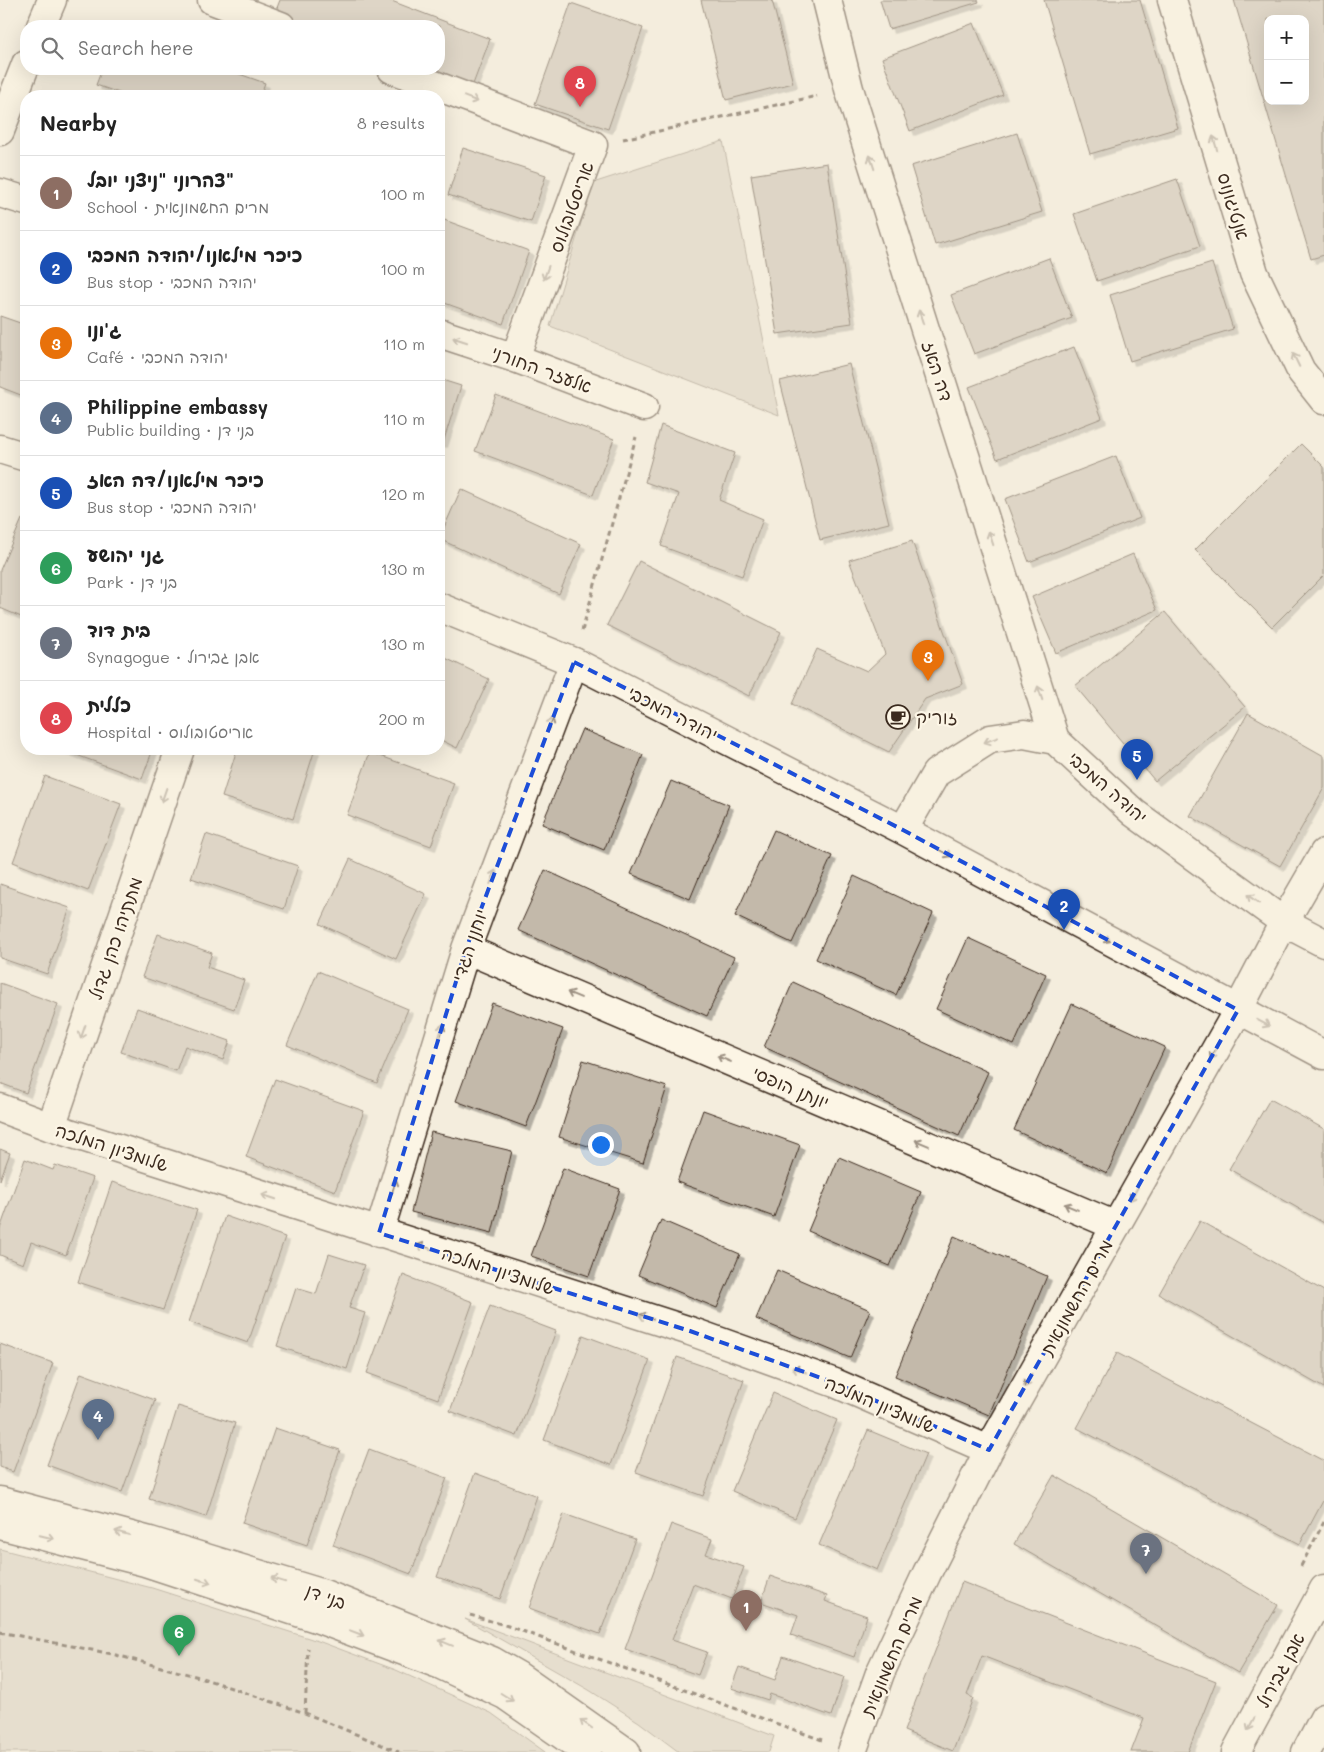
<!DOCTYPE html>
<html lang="en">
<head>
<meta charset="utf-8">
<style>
	body { margin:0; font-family:Mali,"Playpen Sans Hebrew",sans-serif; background:#f6f6f6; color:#222 }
	.controls { position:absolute; right:15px; top:15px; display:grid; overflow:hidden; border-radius:10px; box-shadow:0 5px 20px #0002 }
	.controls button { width:45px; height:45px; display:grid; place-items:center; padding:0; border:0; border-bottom:1px solid #e0e0e0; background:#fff; color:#222; font:25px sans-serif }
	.you { position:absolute; left:600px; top:1144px; width:18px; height:18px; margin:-12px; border:4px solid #fff; border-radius:50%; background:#1a73e8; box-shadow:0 0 0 8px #1a73e833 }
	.badge { display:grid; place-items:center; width:32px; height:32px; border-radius:50%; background:#3b2a1e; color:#fff; font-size:16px; font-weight:700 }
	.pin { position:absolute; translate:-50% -41px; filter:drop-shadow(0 1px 2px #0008) }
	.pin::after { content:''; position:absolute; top:26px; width:18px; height:15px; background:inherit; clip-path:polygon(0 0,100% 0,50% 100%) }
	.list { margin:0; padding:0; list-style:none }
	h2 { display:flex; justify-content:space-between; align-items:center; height:65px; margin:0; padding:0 20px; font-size:21px }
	h2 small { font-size:16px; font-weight:400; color:#767676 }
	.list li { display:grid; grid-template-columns:32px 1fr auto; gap:15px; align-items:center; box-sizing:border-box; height:75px; padding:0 20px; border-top:1px solid #e0e0e0 }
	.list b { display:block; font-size:19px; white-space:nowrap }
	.list p { margin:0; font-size:16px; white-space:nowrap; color:#767676 }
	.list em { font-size:16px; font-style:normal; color:#767676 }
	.icon { flex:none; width:28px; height:28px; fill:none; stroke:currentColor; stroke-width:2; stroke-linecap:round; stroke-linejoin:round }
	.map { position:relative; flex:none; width:1324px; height:1752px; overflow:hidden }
	.search { position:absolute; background:#fff; box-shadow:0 5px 20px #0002; left:20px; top:20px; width:425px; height:55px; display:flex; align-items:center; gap:12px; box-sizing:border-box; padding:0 18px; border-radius:20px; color:#767676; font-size:19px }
	.panel { position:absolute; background:#fff; box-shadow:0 5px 20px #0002; left:20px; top:90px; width:425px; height:665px; border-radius:20px }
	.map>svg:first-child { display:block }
</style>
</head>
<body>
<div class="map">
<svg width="1324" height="1752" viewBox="0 0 1324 1752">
	<defs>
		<filter id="shadow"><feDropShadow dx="4.5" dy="4.5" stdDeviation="0" flood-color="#0004"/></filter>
	</defs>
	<rect width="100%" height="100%" fill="#f4eddd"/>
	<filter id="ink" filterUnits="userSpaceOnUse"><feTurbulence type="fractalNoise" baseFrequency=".02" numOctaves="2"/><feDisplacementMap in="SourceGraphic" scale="10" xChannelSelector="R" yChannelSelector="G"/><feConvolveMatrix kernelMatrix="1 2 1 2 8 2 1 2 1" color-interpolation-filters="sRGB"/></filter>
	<g filter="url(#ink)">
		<!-- green -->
		<path fill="#d6cdbd" stroke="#887c6e" d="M 723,141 L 779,415 L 550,326 L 593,183 Z
			M 0,1549 L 152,1588 L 318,1641 L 396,1670 L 491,1713 L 545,1752 L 0,1752 Z
			M 465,1619 L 774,1736 L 769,1752 L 679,1752 L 639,1722 L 589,1690 Z"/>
		<!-- building -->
		<path fill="#c3b9aa" stroke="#3b2a1e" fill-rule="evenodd" filter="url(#shadow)" d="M 280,0 L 389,0 L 490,39 L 472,87 L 423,69 L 439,69 L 439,26 L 311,26 L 275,13 Z
			M 701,0 L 772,0 L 793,83 L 726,100 Z
			M 880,0 L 978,0 L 979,2 L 889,29 Z
			M 1044,0 L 1140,0 L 1178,128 L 1090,154 Z
			M 1234,0 L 1324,0 L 1324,255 L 1311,259 ZM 1268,19 L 1305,19 L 1305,101 L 1268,101 Z
			M 571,3 L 643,28 L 608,129 L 535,104 Z
			M 974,23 L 1003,95 L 910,131 L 882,58 Z
			M 102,69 L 225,69 L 265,83 L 260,96 L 128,96 L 96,85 Z
			M 1017,133 L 1042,212 L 935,245 L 911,166 Z
			M 463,148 L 546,175 L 531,222 L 448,195 Z
			M 827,163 L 852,323 L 777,334 L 751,175 Z
			M 1177,179 L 1200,246 L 1097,281 L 1074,214 Z
			M 439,218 L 529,251 L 503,324 L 439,301 Z
			M 1049,258 L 1072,318 L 974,354 L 951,295 Z
			M 1212,263 L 1233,329 L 1130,361 L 1110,295 Z
			M 0,316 L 26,325 L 26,397 L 0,387 Z
			M 1074,347 L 1102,418 L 997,459 L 969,387 Z
			M 849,364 L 889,523 L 820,540 L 780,381 Z
			M 439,379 L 461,386 L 443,443 L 439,442 Z
			M 496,395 L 614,439 L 593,495 L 475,451 Z
			M 661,425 L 735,453 L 719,500 L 763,519 L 742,576 L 661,546 L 679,494 L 645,482 Z
			M 1301,444 L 1324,467 L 1324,575 L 1272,627 L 1195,550 Z
			M 1116,456 L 1140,518 L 1029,562 L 1005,499 Z
			M 461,489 L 581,544 L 559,594 L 439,539 Z
			M 22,519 L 26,521 L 26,619 L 0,608 L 0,570 Z
			M 912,541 L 963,684 L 925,699 L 889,752 L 792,704 L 817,649 L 867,671 L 885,654 L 849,560 Z
			M 1133,554 L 1157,610 L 1056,653 L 1032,597 Z
			M 639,561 L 781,632 L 749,696 L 607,625 Z
			M 1165,612 L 1245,707 L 1155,781 L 1075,686 Z
			M 439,655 L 489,679 L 457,748 L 439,739 Z
			M 1248,713 L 1324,756 L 1324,788 L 1280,866 L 1190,816 Z
			M 582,729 L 643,755 L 604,850 L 542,824 Z
			M 60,749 L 153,749 L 142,779 Z
			M 237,749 L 315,749 L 293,819 L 222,797 Z
			M 370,752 L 454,783 L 431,846 L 347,815 Z
			M 45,776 L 121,804 L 88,891 L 13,862 Z
			M 671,781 L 729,805 L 690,899 L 631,874 Z
			M 774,830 L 832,856 L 792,943 L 735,916 Z
			M 206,834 L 298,866 L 284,909 L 191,878 Z
			M 350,859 L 426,894 L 396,959 L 320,924 Z
			M 545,870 L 734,957 L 707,1016 L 518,930 Z
			M 854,876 L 933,913 L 896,995 L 816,959 Z
			M 0,884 L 70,908 L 47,974 L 0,958 Z
			M 158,934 L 212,953 L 207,967 L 244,980 L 234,1009 L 142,977 Z
			M 968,938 L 1046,974 L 1014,1045 L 936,1009 Z
			M 318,971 L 408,1009 L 377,1083 L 287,1045 Z
			M 793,982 L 988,1072 L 959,1136 L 764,1047 Z
			M 0,983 L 58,1004 L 26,1093 L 0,1083 Z
			M 492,1003 L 563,1029 L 526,1127 L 456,1101 Z
			M 1072,1004 L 1165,1047 L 1107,1173 L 1014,1130 Z
			M 137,1008 L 230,1041 L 223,1060 L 185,1046 L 176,1071 L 121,1052 Z
			M 583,1060 L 667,1087 L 643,1163 L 559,1137 Z
			M 275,1079 L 364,1111 L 335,1191 L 246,1157 Z
			M 1270,1099 L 1324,1129 L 1324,1223 L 1229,1169 Z
			M 703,1110 L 800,1145 L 774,1217 L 677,1182 Z
			M 431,1132 L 512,1151 L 492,1233 L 411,1212 Z
			M 0,1149 L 10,1153 L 0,1180 Z
			M 839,1157 L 921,1192 L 890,1266 L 808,1231 Z
			M 25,1159 L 53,1170 L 55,1165 L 93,1178 L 66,1255 L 31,1242 L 23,1264 L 0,1255 L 0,1229 Z
			M 563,1168 L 620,1189 L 589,1276 L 531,1256 Z
			M 112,1182 L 197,1210 L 163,1310 L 78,1282 Z
			M 225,1216 L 285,1237 L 248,1343 L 189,1322 Z
			M 661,1220 L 740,1254 L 717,1308 L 638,1275 Z
			M 1200,1221 L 1324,1291 L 1324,1388 L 1159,1294 Z
			M 954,1236 L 1047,1276 L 989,1415 L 895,1376 Z
			M 329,1254 L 364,1265 L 349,1308 L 365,1313 L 347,1369 L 277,1346 L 296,1288 L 316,1294 Z
			M 777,1270 L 870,1310 L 850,1358 L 756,1319 Z
			M 403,1275 L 473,1302 L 438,1399 L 367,1373 Z
			M 490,1306 L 556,1331 L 517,1436 L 450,1411 Z
			M 583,1335 L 650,1360 L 611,1465 L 544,1440 Z
			M 0,1344 L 53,1363 L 13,1472 L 0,1467 Z
			M 1117,1353 L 1324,1461 L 1324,1499 L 1300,1544 L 1077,1428 Z
			M 677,1357 L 744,1380 L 703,1496 L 636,1472 Z
			M 81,1373 L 155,1400 L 122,1492 L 47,1465 Z
			M 773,1393 L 837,1420 L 795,1518 L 732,1491 Z
			M 178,1406 L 235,1423 L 206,1517 L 149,1499 Z
			M 275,1428 L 340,1450 L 307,1545 L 242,1523 Z
			M 868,1430 L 926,1454 L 877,1570 L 819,1545 Z
			M 369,1449 L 447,1478 L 411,1574 L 333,1545 Z
			M 475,1473 L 537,1496 L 500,1599 L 437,1577 Z
			M 1054,1475 L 1278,1605 L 1238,1673 L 1014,1544 Z
			M 564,1514 L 635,1539 L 600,1634 L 529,1608 Z
			M 671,1524 L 712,1539 L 706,1554 L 744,1567 L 732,1599 L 693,1584 L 672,1640 L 707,1652 L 698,1675 L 625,1649 Z
			M 770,1576 L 827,1596 L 825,1601 L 867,1616 L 854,1657 L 791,1635 L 798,1615 L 761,1602 Z
			M 962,1582 L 1216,1681 L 1188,1752 L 1131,1752 L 1144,1718 L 982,1656 L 967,1695 L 973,1698 L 953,1751 L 904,1731 Z
			M 783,1656 L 844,1677 L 831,1716 L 770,1694 L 768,1700 L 731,1688 L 739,1667 L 775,1680 Z"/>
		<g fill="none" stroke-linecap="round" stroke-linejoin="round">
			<!-- minor casing -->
			<g stroke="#3b2a1e" stroke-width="31">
				<path id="minor" d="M 212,0 L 281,26
					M 827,0 L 849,89 L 1055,740
					M 1172,0 L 1254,273 L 1301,371 L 1324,400
					M 41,26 L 52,0
					M 392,69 L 593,145 L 515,358
					M 0,131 L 26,64
					M 0,193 L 26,201
					M 439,333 L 515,358 L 644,407
					M 466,949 L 1116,1226
					M 0,1108 L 51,1127 L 690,1331 L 835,1383 L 989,1450
					M 51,1127 L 180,749
					M 379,1233 L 466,949 L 574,662
					M 0,1501 L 150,1541 L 324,1594 L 492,1661 L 518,1676 L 626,1752
					M 0,1525 L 145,1562 L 316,1618 L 441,1665 L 505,1695 L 587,1752
					M 852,1752 L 880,1673 L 927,1573 L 989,1450 L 1238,1010 L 1284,922 L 1324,853"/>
			</g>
			<!-- tertiary casing -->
			<g stroke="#3b2a1e" stroke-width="31">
				<path id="tertiary" d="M 0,449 L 26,457
					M 439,607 L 574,662 L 903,830 L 1324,1055
					M 903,830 L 936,773 L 990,739 L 1024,734 L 1055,740 L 1134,813 L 1284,922 L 1324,943"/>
			</g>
			<!-- secondary casing -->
			<g stroke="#3b2a1e" stroke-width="31">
				<path id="secondary" d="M 1236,1752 L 1324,1589
					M 1306,1752 L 1324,1718"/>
			</g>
			<!-- path -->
			<path stroke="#3b2a1e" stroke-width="3" stroke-dasharray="5 4" stroke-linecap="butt" d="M 623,139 L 817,96
				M 582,631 L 636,437
				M 1301,1566 L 1324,1522
				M 470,1615 L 508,1626 L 822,1740
				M 0,1632 L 112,1654 L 199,1677 L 305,1713 L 399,1752
				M 305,1713 L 308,1648"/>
			<!-- minor -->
			<use href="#minor" stroke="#fcf5e5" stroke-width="28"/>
			<!-- tertiary -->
			<use href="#tertiary" stroke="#fcf5e5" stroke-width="28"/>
			<!-- secondary -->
			<use href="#secondary" stroke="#fcf5e5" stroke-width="28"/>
		</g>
		<!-- one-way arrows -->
		<defs><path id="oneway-shaft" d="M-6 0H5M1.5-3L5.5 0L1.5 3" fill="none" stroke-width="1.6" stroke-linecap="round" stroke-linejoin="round" transform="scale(1.25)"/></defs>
		<g stroke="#9c9082">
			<use href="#oneway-shaft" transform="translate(471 99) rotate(21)"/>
			<use href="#oneway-shaft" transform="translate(1215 143) rotate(-107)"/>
			<use href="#oneway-shaft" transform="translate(872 162) rotate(-108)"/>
			<use href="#oneway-shaft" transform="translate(546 273) rotate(110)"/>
			<use href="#oneway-shaft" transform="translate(921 317) rotate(-108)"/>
			<use href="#oneway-shaft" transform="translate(460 340) rotate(-162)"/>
			<use href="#oneway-shaft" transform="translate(1296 360) rotate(-116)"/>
			<use href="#oneway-shaft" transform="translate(991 538) rotate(-108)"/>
			<use href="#oneway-shaft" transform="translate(1040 693) rotate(-108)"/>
			<use href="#oneway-shaft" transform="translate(550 725) rotate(-69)"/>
			<use href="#oneway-shaft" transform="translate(991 740) rotate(160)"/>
			<use href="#oneway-shaft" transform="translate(164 795) rotate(109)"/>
			<use href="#oneway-shaft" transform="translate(945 853) rotate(28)"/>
			<use href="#oneway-shaft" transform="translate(493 877) rotate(-69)"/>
			<use href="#oneway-shaft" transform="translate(1253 899) rotate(-144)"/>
			<use href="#oneway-shaft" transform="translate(1104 938) rotate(28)"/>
			<use href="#oneway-shaft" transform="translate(574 995) rotate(-157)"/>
			<use href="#oneway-shaft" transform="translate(1263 1023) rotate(28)"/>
			<use href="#oneway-shaft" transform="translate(441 1031) rotate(-73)"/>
			<use href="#oneway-shaft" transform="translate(83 1032) rotate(109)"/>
			<use href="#oneway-shaft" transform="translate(1214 1053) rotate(120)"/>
			<use href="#oneway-shaft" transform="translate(724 1059) rotate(-157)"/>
			<use href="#oneway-shaft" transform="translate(922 1143) rotate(-157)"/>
			<use href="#oneway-shaft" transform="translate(394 1186) rotate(-73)"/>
			<use href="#oneway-shaft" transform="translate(1134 1194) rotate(120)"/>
			<use href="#oneway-shaft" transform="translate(269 1197) rotate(-162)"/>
			<use href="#oneway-shaft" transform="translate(1071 1207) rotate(-157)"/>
			<use href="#oneway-shaft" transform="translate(424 1247) rotate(-162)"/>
			<use href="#oneway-shaft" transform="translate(646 1317) rotate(-162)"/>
			<use href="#oneway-shaft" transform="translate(799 1370) rotate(-160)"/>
			<use href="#oneway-shaft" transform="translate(1028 1381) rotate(119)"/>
			<use href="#oneway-shaft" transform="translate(122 1533) rotate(-165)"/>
			<use href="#oneway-shaft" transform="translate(47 1537) rotate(14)"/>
			<use href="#oneway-shaft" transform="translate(278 1580) rotate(-163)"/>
			<use href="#oneway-shaft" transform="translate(204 1581) rotate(18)"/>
			<use href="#oneway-shaft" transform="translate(357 1633) rotate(21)"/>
			<use href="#oneway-shaft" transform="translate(446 1643) rotate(-158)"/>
			<use href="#oneway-shaft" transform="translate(507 1697) rotate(32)"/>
			<use href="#oneway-shaft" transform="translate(586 1724) rotate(-145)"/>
			<use href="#oneway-shaft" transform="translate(1251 1724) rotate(118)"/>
		</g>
	</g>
	<!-- marked area -->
	<path d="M0 0H1324V1752H0ZM 574,662 L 903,830 L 1238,1010 L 989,1450 L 835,1383 L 690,1331 L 379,1233 L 466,949 Z" fill="#f4eddd" fill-opacity=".55" fill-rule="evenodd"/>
	<path fill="none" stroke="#1d4ed8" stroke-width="4" stroke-dasharray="10 6" stroke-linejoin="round" d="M 574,662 L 903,830 L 1238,1010 L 989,1450 L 835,1383 L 690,1331 L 379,1233 L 466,949 Z"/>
	<!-- icons -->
	<defs>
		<g id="cafe-ring" transform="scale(1.25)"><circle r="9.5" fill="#fcf5e5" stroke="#3b2a1e" stroke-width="1.5"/><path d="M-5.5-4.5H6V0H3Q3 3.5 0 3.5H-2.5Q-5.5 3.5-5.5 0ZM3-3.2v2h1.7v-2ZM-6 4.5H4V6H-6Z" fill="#3b2a1e"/></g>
	</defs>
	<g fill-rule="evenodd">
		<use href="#cafe-ring" x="898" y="717"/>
	</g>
	<g text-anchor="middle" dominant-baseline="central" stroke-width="4.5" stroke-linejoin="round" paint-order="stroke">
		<!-- street labels -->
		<g font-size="18" fill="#3b2a1e" stroke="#fcf5e5">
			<text transform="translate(1234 206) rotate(73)">אנטיגונוס</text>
			<text transform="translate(571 207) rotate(-70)">אריסטובולוס</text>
			<text transform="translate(542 369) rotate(20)">אלעזר החורני</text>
			<text transform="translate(938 371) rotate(72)">דה האז</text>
			<text transform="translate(673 713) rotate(27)">יהודה המכבי</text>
			<text transform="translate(1108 787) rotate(41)">יהודה המכבי</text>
			<text transform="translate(115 938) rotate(-71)">מתתיהו כהן גדול</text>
			<text transform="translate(469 945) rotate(-71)">יוחנן הגדי</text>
			<text transform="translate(791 1087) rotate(23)">יונתן הופסי</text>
			<text transform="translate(112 1147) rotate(18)">שלומציון המלכה</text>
			<text transform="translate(498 1270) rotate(18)">שלומציון המלכה</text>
			<text transform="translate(1076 1297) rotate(-61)">מרים החשמונאית</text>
			<text transform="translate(880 1404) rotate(23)">שלומציון המלכה</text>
			<text transform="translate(326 1596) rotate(20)">בני דן</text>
			<text transform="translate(891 1656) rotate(-67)">מרים החשמונאית</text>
			<text transform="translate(1280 1670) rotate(-62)">אבן גבירול</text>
		</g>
		<!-- poi labels -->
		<g font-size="18" fill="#3b2a1e" stroke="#fcf5e5" text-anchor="start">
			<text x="916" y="717">זוריק</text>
		</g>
	</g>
</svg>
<div class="controls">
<button>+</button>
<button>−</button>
</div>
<div class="you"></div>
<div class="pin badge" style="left:746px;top:1631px;background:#8d6e63">1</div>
<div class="pin badge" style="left:1064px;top:930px;background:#1a4fb4">2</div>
<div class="pin badge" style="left:928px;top:681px;background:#e8710a">3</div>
<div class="pin badge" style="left:98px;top:1440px;background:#5c6f8a">4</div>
<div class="pin badge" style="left:1137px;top:780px;background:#1a4fb4">5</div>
<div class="pin badge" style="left:179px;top:1656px;background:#2e9e5b">6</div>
<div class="pin badge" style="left:1146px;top:1574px;background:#6b7280">7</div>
<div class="pin badge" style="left:580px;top:107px;background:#e0444e">8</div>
<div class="search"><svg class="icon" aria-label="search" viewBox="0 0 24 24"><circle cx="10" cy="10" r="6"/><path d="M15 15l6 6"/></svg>Search here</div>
<section class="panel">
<h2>Nearby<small>8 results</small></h2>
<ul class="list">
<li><span class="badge" style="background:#8d6e63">1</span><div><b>צהרוני &quot;ניצני יובל&quot;</b><p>School · מרים החשמונאית</p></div><em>100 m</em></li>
<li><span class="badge" style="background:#1a4fb4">2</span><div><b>כיכר מילאנו/יהודה המכבי</b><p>Bus stop · יהודה המכבי</p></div><em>100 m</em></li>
<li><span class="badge" style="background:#e8710a">3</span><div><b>ג'ונו</b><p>Café · יהודה המכבי</p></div><em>110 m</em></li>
<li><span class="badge" style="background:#5c6f8a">4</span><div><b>Philippine embassy</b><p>Public building · בני דן</p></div><em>110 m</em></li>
<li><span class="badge" style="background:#1a4fb4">5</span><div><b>כיכר מילאנו/דה האז</b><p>Bus stop · יהודה המכבי</p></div><em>120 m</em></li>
<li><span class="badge" style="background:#2e9e5b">6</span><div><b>גני יהושע</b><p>Park · בני דן</p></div><em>130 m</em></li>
<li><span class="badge" style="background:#6b7280">7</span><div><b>בית דוד</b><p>Synagogue · אבן גבירול</p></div><em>130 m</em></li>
<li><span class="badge" style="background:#e0444e">8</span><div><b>כללית</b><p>Hospital · אריסטובולוס</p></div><em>200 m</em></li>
</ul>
</section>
</div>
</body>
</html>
